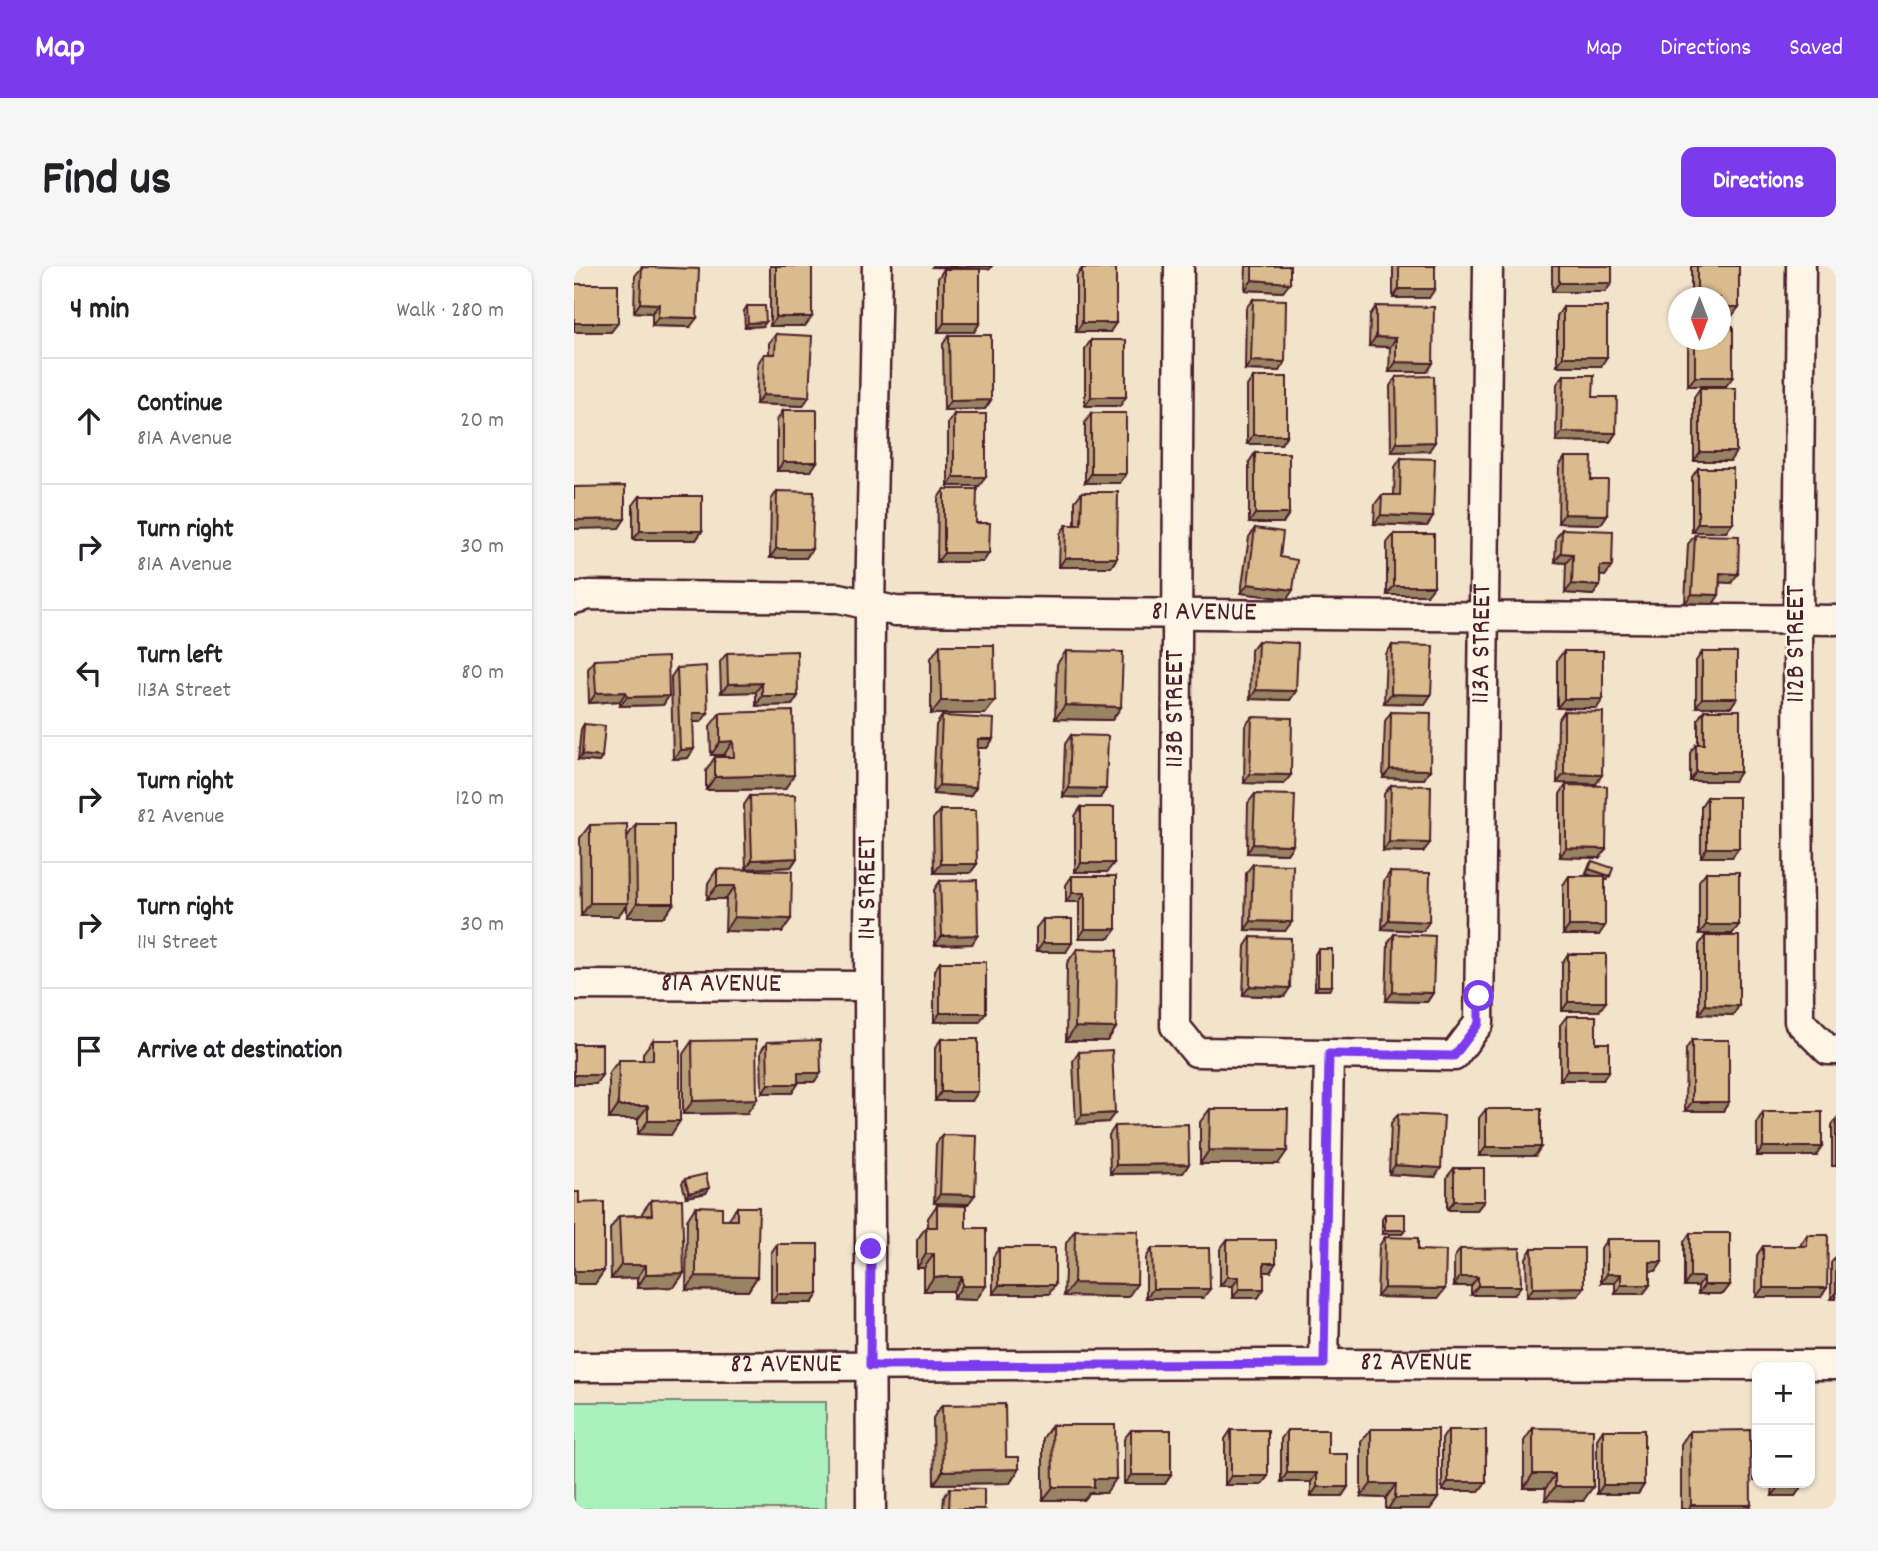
<!DOCTYPE html>
<html lang="en">
<head>
<meta charset="utf-8">
<style>
	body { margin:0; font-family:Dekko,sans-serif; background:#f6f6f6; color:#202124 }
	.controls { position:absolute; right:21px; bottom:21px; display:grid; overflow:hidden; border-radius:14px; box-shadow:0 2px 5px #0004 }
	.controls button { width:63px; height:63px; display:grid; place-items:center; padding:0; border:0; border-bottom:2px solid #e0e0e0; background:#fff; color:#202124; font:35px sans-serif }
	.compass { position:absolute; left:1094px; top:21px; width:63px; height:63px; border-radius:50%; background:#fff; box-shadow:0 2px 5px #0004; rotate:180deg }
	.stop { position:absolute; width:21px; height:21px; margin:-16px; border:5px solid #7c3aed; border-radius:50%; background:#fff }
	.stop.end { background:#7c3aed; border-color:#fff; box-shadow:0 2px 7px #0008 }
	.list { margin:0; padding:0; list-style:none }
	h2 { display:flex; justify-content:space-between; align-items:center; height:91px; margin:0; padding:0 28px; font-size:30px }
	h2 small { font-size:23px; font-weight:400; color:#757577 }
	.list li { display:grid; grid-template-columns:46px 1fr auto; gap:21px; align-items:center; box-sizing:border-box; height:126px; padding:0 28px; border-top:2px solid #e0e0e0 }
	.list b { display:block; font-size:26px; white-space:nowrap }
	.list p { margin:0; font-size:23px; white-space:nowrap; color:#757577 }
	.list em { font-size:23px; font-style:normal; color:#757577 }
	.icon { flex:none; width:38px; height:38px; fill:none; stroke:currentColor; stroke-width:2; stroke-linecap:round; stroke-linejoin:round }
	.map { position:relative; flex:none; width:1262px; height:1243px; overflow:hidden; border-radius:14px }
	header { display:flex; align-items:center; gap:42px; box-sizing:border-box; height:98px; padding:0 35px; background:#7c3aed; color:#fff }
	header strong { font-size:33px }
	nav { display:flex; gap:38px; margin-inline-start:auto; font-size:24px }
	.intro { display:flex; align-items:center; justify-content:space-between; box-sizing:border-box; height:168px; padding:0 42px }
	h1 { margin:0; font-size:49px }
	.button { padding:18px 32px; border-radius:14px; background:#7c3aed; color:#fff; font-size:24px; font-weight:700 }
	main { display:flex; gap:42px; padding:0 42px }
	aside { flex:1; background:#fff; border-radius:14px; box-shadow:0 2px 5px #0004 }
	.map>svg:first-child { display:block }
</style>
</head>
<body>
<header>
<strong>Map</strong>
<nav><a>Map</a><a>Directions</a><a>Saved</a></nav>
</header>
<div class="intro"><h1>Find us</h1><a class="button">Directions</a></div>
<main>
<aside>
<h2>4 min<small>Walk · 280 m</small></h2>
<ul class="list">
<li><svg class="icon" aria-label="ahead" viewBox="0 0 24 24"><path d="M12 20V5M6 11l6-6 6 6"/></svg><div><b>Continue</b><p>81A Avenue</p></div><em>20 m</em></li>
<li><svg class="icon" aria-label="right" viewBox="0 0 24 24"><path d="M7 20v-9h11M14 6l5 5-5 5"/></svg><div><b>Turn right</b><p>81A Avenue</p></div><em>30 m</em></li>
<li><svg class="icon" aria-label="left" viewBox="0 0 24 24"><path d="M17 20v-9H6M10 6l-5 5 5 5"/></svg><div><b>Turn left</b><p>113A Street</p></div><em>80 m</em></li>
<li><svg class="icon" aria-label="right" viewBox="0 0 24 24"><path d="M7 20v-9h11M14 6l5 5-5 5"/></svg><div><b>Turn right</b><p>82 Avenue</p></div><em>120 m</em></li>
<li><svg class="icon" aria-label="right" viewBox="0 0 24 24"><path d="M7 20v-9h11M14 6l5 5-5 5"/></svg><div><b>Turn right</b><p>114 Street</p></div><em>30 m</em></li>
<li><svg class="icon" aria-label="arrive" viewBox="0 0 24 24"><path d="M6 21V4h12l-3 4 3 4H6"/></svg><div><b>Arrive at destination</b></div></li>
</ul>
</aside>
<div class="map">
<svg width="1262" height="1243" viewBox="0 0 1262 1243">
	<rect width="100%" height="100%" fill="#f2e4cb"/>
	<filter id="ink" filterUnits="userSpaceOnUse"><feTurbulence type="fractalNoise" baseFrequency=".0143" numOctaves="2"/><feDisplacementMap in="SourceGraphic" scale="14" xChannelSelector="R" yChannelSelector="G"/><feConvolveMatrix kernelMatrix="1 2 1 2 8 2 1 2 1" color-interpolation-filters="sRGB"/></filter>
	<g filter="url(#ink)">
		<!-- green -->
		<path fill="#a9f0bd" stroke="#7a8874" stroke-width="2" d="M 0,1136 L 252,1136 L 252,1243 L 0,1243 Z"/>
		<g fill="none" stroke-linecap="round" stroke-linejoin="round">
			<!-- minor casing -->
			<g stroke="#4a1f2b" stroke-width="33">
				<g id="minor">
					<path id="s1" d="M 605,0 L 601,760 L 622,786 L 880,790 L 905,757 L 914,0"/>
					<path d="M 1227,0 L 1224,355 L 1225,755 L 1254,784 L 1262,784"/>
					<path id="s2" d="M 0,333 L 15,329 L 265,332 L 321,345 L 1262,354"/>
					<path id="s3" d="M 0,719 L 295,720"/>
					<path d="M 750,1098 L 755,788"/>
					<path id="s4" d="M 0,1101 L 714,1098 L 1262,1099"/>
					<path id="s5" d="M 297,1243 L 295,720 L 296,340 L 303,0"/>
				</g>
			</g>
			<!-- minor -->
			<use href="#minor" stroke="#fcf5e5" stroke-width="28"/>
		</g>
		<!-- wall -->
		<path fill="#bba179" stroke="#4a1f2b" stroke-width="2" d="M 196,0 L 238,0 L 231,60 L 196,60 Z
			M 672,0 L 716,0 L 709,26 L 671,24 Z
			M 819,0 L 861,0 L 855,32 L 819,32 Z
			M 978,0 L 1038,0 L 1031,26 L 978,26 Z
			M 1117,0 L 1165,0 L 1158,50 L 1146,50 L 1146,32 L 1117,32 Z
			M 68,1 L 116,61 L 78,60 L 78,47 L 60,46 L 61,10 Z
			M 508,2 L 536,66 L 502,66 L 502,11 Z
			M 370,3 L 400,66 L 364,66 L 364,12 Z
			M 679,33 L 705,105 L 671,104 L 672,42 Z
			M 173,40 L 189,60 L 171,61 L 170,45 Z
			M 802,40 L 859,97 L 853,106 L 815,106 L 816,81 L 795,80 L 796,49 Z
			M 989,41 L 1027,100 L 983,100 L 983,50 Z
			M 202,68 L 229,140 L 182,138 L 184,97 L 190,88 L 195,88 L 195,77 Z
			M 375,69 L 417,134 L 411,143 L 370,144 L 369,78 Z
			M 517,74 L 546,140 L 511,140 L 511,83 Z
			M 1114,74 L 1146,74 L 1152,120 L 1114,120 Z
			M 990,109 L 1019,131 L 1042,167 L 1036,176 L 982,175 L 983,118 Z
			M 679,111 L 707,178 L 673,178 L 673,120 Z
			M 822,111 L 855,185 L 817,186 L 816,120 Z
			M 1126,122 L 1156,195 L 1120,195 L 1120,131 Z
			M 209,144 L 237,205 L 203,205 L 203,154 Z
			M 517,147 L 546,217 L 511,217 L 511,157 Z
			M 380,148 L 405,220 L 374,220 L 374,157 Z
			M 681,187 L 709,257 L 675,257 L 675,196 Z
			M 991,191 L 1017,214 L 1033,249 L 1027,258 L 984,257 L 985,200 Z
			M 827,192 L 859,251 L 853,260 L 800,258 L 801,238 L 808,229 L 820,229 L 821,201 Z
			M 1124,202 L 1152,266 L 1118,266 L 1118,211 Z
			M 370,223 L 402,257 L 415,287 L 409,296 L 363,296 L 364,232 Z
			M 203,225 L 238,283 L 232,292 L 196,292 L 197,234 Z
			M 508,226 L 543,292 L 537,301 L 485,301 L 486,268 L 492,259 L 501,259 L 501,235 Z
			M 66,230 L 128,265 L 122,274 L 59,274 L 59,239 Z
			M 681,262 L 706,291 L 713,333 L 667,327 L 675,271 Z
			M 988,263 L 1038,300 L 1031,310 L 1026,309 L 1026,320 L 1019,329 L 991,327 L 992,297 L 981,296 L 982,272 Z
			M 820,268 L 853,329 L 813,329 L 813,277 Z
			M 1121,269 L 1157,317 L 1146,316 L 1145,329 L 1139,338 L 1111,337 L 1114,278 Z
			M 684,375 L 722,425 L 716,434 L 676,433 L 677,384 Z
			M 366,379 L 421,435 L 411,448 L 357,448 L 357,392 Z
			M 818,379 L 851,438 L 810,437 L 812,388 Z
			M 492,385 L 547,441 L 538,454 L 481,453 L 483,398 Z
			M 990,385 L 1023,442 L 983,442 L 983,394 Z
			M 1128,386 L 1157,441 L 1122,441 L 1122,395 Z
			M 153,387 L 224,430 L 218,439 L 182,440 L 182,426 L 147,427 L 146,396 Z
			M 20,394 L 95,430 L 89,439 L 46,440 L 46,435 L 15,437 L 14,403 Z
			M 103,402 L 127,456 L 119,456 L 114,492 L 99,493 L 97,411 Z
			M 1130,444 L 1160,515 L 1116,515 L 1116,487 L 1122,478 L 1124,478 L 1124,453 Z
			M 990,445 L 1022,518 L 983,517 L 984,454 Z
			M 817,446 L 856,504 L 850,513 L 809,512 L 811,455 Z
			M 146,447 L 211,523 L 132,524 L 132,505 L 141,491 L 150,491 L 150,489 L 137,489 L 136,460 Z
			M 368,450 L 419,473 L 413,482 L 404,482 L 402,521 L 396,530 L 359,528 L 362,459 Z
			M 678,451 L 710,518 L 670,517 L 671,460 Z
			M 10,458 L 28,491 L 25,496 L 4,494 L 7,463 Z
			M 497,469 L 526,532 L 489,531 L 491,478 Z
			M 817,519 L 849,586 L 809,585 L 810,528 Z
			M 992,519 L 1032,583 L 1026,592 L 986,591 L 986,528 Z
			M 681,528 L 719,579 L 713,588 L 673,587 L 674,537 Z
			M 176,530 L 223,592 L 217,601 L 172,603 L 170,539 Z
			M 1133,531 L 1158,591 L 1127,591 L 1127,540 Z
			M 507,541 L 533,606 L 501,606 L 501,550 Z
			M 366,544 L 403,598 L 396,607 L 360,607 L 359,553 Z
			M 62,558 L 100,637 L 90,651 L 53,651 L 53,638 L 44,650 L 7,650 L 6,572 L 16,559 L 53,571 Z
			M 1018,595 L 1033,614 L 1031,614 L 1025,669 L 989,669 L 989,619 L 995,610 L 1020,610 L 1012,608 L 1015,599 Z
			M 679,598 L 711,665 L 671,664 L 672,607 Z
			M 143,603 L 208,666 L 151,665 L 152,633 L 133,633 L 134,617 Z
			M 816,606 L 849,665 L 808,663 L 810,615 Z
			M 1132,606 L 1158,668 L 1125,668 L 1125,615 Z
			M 498,610 L 542,610 L 536,672 L 505,672 L 505,636 L 492,636 L 492,619 Z
			M 366,615 L 398,678 L 361,679 L 360,624 Z
			M 469,653 L 492,686 L 462,686 L 462,662 Z
			M 820,668 L 859,727 L 853,736 L 812,735 L 814,677 Z
			M 1131,670 L 1159,749 L 1125,748 L 1125,679 Z
			M 677,671 L 710,731 L 669,729 L 671,680 Z
			M 503,683 L 542,762 L 533,775 L 492,775 L 493,697 Z
			M 744,683 L 755,724 L 741,724 L 741,688 Z
			M 994,688 L 1025,745 L 988,745 L 988,697 Z
			M 366,696 L 405,756 L 360,756 L 360,705 Z
			M 993,750 L 1029,814 L 986,814 L 986,759 Z
			M 367,773 L 398,835 L 361,835 L 361,782 Z
			M 79,774 L 97,869 L 64,868 L 64,853 L 35,853 L 35,807 L 45,794 L 69,794 L 69,787 Z
			M 1118,774 L 1155,836 L 1149,845 L 1111,845 L 1112,783 Z
			M 118,775 L 173,847 L 109,848 L 109,788 Z
			M 193,776 L 247,807 L 240,816 L 224,816 L 218,827 L 188,827 L 187,785 Z
			M 505,786 L 534,856 L 502,858 L 499,795 Z
			M 636,843 L 704,898 L 626,898 L 626,856 Z
			M 912,843 L 961,890 L 905,890 L 905,852 Z
			M 1189,846 L 1242,890 L 1183,890 L 1183,856 Z
			M 824,848 L 861,911 L 815,908 L 817,857 Z
			M 1262,853 L 1262,900 L 1258,900 L 1258,859 Z
			M 541,860 L 615,898 L 609,907 L 536,908 L 535,869 Z
			M 368,869 L 394,938 L 360,937 L 362,878 Z
			M 880,902 L 910,935 L 903,944 L 873,944 L 873,911 Z
			M 111,913 L 135,922 L 132,927 L 112,931 L 108,917 Z
			M 77,934 L 110,1007 L 100,1021 L 63,1022 L 63,1012 L 37,1013 L 36,963 L 45,950 L 68,949 L 68,947 Z
			M 363,939 L 392,962 L 402,1034 L 379,1033 L 379,1025 L 350,1025 L 350,1002 L 343,1002 L 343,974 L 352,961 L 354,961 L 354,952 Z
			M 122,940 L 148,954 L 154,954 L 163,941 L 183,1011 L 174,1025 L 112,1024 L 113,954 Z
			M 811,948 L 831,964 L 828,968 L 808,968 L 808,952 Z
			M 501,964 L 554,1031 L 490,1030 L 492,977 Z
			M 1116,967 L 1156,1019 L 1149,1028 L 1124,1028 L 1124,1020 L 1110,1020 L 1110,976 Z
			M 1233,969 L 1247,1031 L 1182,1031 L 1183,989 L 1189,980 L 1227,980 L 1227,978 Z
			M 811,971 L 844,984 L 864,1032 L 803,1031 L 805,980 Z
			M 1033,973 L 1088,996 L 1082,1005 L 1076,1005 L 1076,1019 L 1069,1028 L 1041,1028 L 1041,1017 L 1027,1017 L 1027,982 Z
			M 653,974 L 696,1006 L 690,1006 L 690,1023 L 684,1032 L 659,1032 L 659,1020 L 646,1020 L 646,983 Z
			M 203,978 L 244,1028 L 238,1037 L 197,1037 L 197,987 Z
			M 425,982 L 475,1028 L 419,1028 L 419,991 Z
			M 578,982 L 629,1032 L 572,1032 L 572,992 Z
			M 958,982 L 1010,1021 L 1004,1030 L 953,1031 L 952,992 Z
			M 886,983 L 940,1029 L 897,1029 L 897,1020 L 880,1020 L 880,992 Z
			M 1262,990 L 1262,1033 L 1257,1033 L 1257,997 Z
			M 368,1139 L 445,1203 L 436,1217 L 360,1218 L 359,1152 Z
			M 478,1159 L 532,1227 L 516,1227 L 510,1234 L 469,1234 L 469,1172 Z
			M 959,1162 L 1009,1235 L 971,1234 L 972,1222 L 950,1222 L 950,1175 Z
			M 797,1163 L 864,1232 L 856,1243 L 812,1243 L 812,1232 L 787,1231 L 787,1176 Z
			M 557,1164 L 597,1209 L 591,1218 L 550,1218 L 550,1173 Z
			M 657,1164 L 694,1210 L 687,1219 L 651,1219 L 651,1173 Z
			M 713,1164 L 754,1188 L 774,1221 L 768,1230 L 737,1230 L 737,1216 L 707,1216 L 707,1173 Z
			M 874,1164 L 912,1216 L 905,1225 L 868,1225 L 868,1173 Z
			M 1029,1164 L 1070,1219 L 1064,1228 L 1023,1228 L 1023,1173 Z
			M 1116,1165 L 1177,1239 L 1174,1243 L 1107,1243 L 1107,1178 Z
			M 1183,1167 L 1183,1215 L 1180,1215 L 1180,1171 Z
			M 1199,1217 L 1227,1217 L 1227,1221 L 1221,1230 L 1198,1230 Z
			M 376,1222 L 410,1243 L 369,1243 L 370,1231 Z"/>
		<!-- shaded-wall -->
		<path fill="#988363" stroke="#4a1f2b" stroke-width="2" d="M 359,0 L 418,0 L 416,3 L 358,1 Z
			M 678,14 L 716,17 L 709,26 L 671,24 Z
			M 985,17 L 1038,17 L 1031,26 L 978,26 Z
			M 825,23 L 861,23 L 855,32 L 819,32 Z
			M 66,37 L 85,38 L 78,47 L 60,46 Z
			M 1146,41 L 1165,41 L 1158,50 L 1146,50 Z
			M 84,51 L 123,52 L 116,61 L 78,60 Z
			M 202,51 L 238,51 L 231,60 L 196,60 Z
			M 192,56 L 189,60 L 171,61 L 174,57 Z
			M 0,57 L 44,57 L 37,66 L 0,66 Z
			M 370,57 L 406,57 L 400,66 L 364,66 Z
			M 508,57 L 542,57 L 536,66 L 502,66 Z
			M 802,71 L 822,72 L 816,81 L 795,80 Z
			M 989,91 L 1033,91 L 1027,100 L 983,100 Z
			M 677,95 L 711,96 L 705,105 L 671,104 Z
			M 822,96 L 859,97 L 853,106 L 815,106 Z
			M 1121,111 L 1159,111 L 1152,120 L 1114,120 Z
			M 189,129 L 235,131 L 229,140 L 182,138 Z
			M 517,131 L 552,131 L 546,140 L 511,140 Z
			M 417,134 L 411,143 L 370,144 L 376,135 Z
			M 988,166 L 1042,167 L 1036,176 L 982,175 Z
			M 679,169 L 713,169 L 707,178 L 673,178 Z
			M 861,176 L 855,185 L 817,186 L 823,177 Z
			M 1126,186 L 1162,186 L 1156,195 L 1120,195 Z
			M 209,196 L 243,196 L 237,205 L 203,205 Z
			M 517,208 L 552,208 L 546,217 L 511,217 Z
			M 380,211 L 412,211 L 405,220 L 374,220 Z
			M 681,248 L 715,248 L 709,257 L 675,257 Z
			M 990,248 L 1033,249 L 1027,258 L 984,257 Z
			M 807,249 L 859,251 L 853,260 L 800,258 Z
			M 51,253 L 45,262 L 0,263 L 0,254 Z
			M 1124,257 L 1159,257 L 1152,266 L 1118,266 Z
			M 66,265 L 128,265 L 122,274 L 59,274 Z
			M 202,283 L 238,283 L 232,292 L 196,292 Z
			M 370,287 L 415,287 L 409,296 L 363,296 Z
			M 987,287 L 999,288 L 992,297 L 981,296 Z
			M 491,292 L 543,292 L 537,301 L 485,301 Z
			M 1026,300 L 1038,300 L 1031,310 L 1020,309 Z
			M 1146,307 L 1164,308 L 1157,317 L 1140,316 Z
			M 674,318 L 719,324 L 713,333 L 667,327 Z
			M 998,318 L 1026,320 L 1019,329 L 991,327 Z
			M 820,320 L 860,320 L 853,329 L 813,329 Z
			M 1118,328 L 1145,329 L 1139,338 L 1111,337 Z
			M 188,417 L 182,426 L 147,427 L 154,418 Z
			M 682,424 L 722,425 L 716,434 L 676,433 Z
			M 52,426 L 46,435 L 15,437 L 22,427 Z
			M 817,428 L 857,429 L 851,438 L 810,437 Z
			M 95,430 L 89,439 L 46,440 L 53,431 Z
			M 188,430 L 224,430 L 218,439 L 182,440 Z
			M 1128,432 L 1163,432 L 1157,441 L 1122,441 Z
			M 990,433 L 1029,433 L 1023,442 L 983,442 Z
			M 367,435 L 421,435 L 411,448 L 357,448 Z
			M 491,439 L 547,441 L 538,454 L 481,453 Z
			M 119,447 L 134,447 L 127,456 L 112,456 Z
			M 404,473 L 419,473 L 413,482 L 398,482 Z
			M 159,475 L 150,489 L 137,489 L 146,476 Z
			M 120,483 L 114,492 L 99,493 L 106,484 Z
			M 8,489 L 28,491 L 25,496 L 4,494 Z
			M 816,503 L 856,504 L 850,513 L 809,512 Z
			M 1122,506 L 1166,506 L 1160,515 L 1116,515 Z
			M 676,508 L 717,509 L 710,518 L 670,517 Z
			M 990,508 L 1028,509 L 1022,518 L 983,517 Z
			M 220,509 L 211,523 L 132,524 L 141,511 Z
			M 365,519 L 402,521 L 396,530 L 359,528 Z
			M 495,522 L 532,523 L 526,532 L 489,531 Z
			M 815,576 L 856,577 L 849,586 L 809,585 Z
			M 679,578 L 719,579 L 713,588 L 673,587 Z
			M 992,582 L 1032,583 L 1026,592 L 986,591 Z
			M 1133,582 L 1165,582 L 1158,591 L 1127,591 Z
			M 223,592 L 217,601 L 172,603 L 178,594 Z
			M 507,597 L 540,597 L 533,606 L 501,606 Z
			M 367,598 L 403,598 L 396,607 L 360,607 Z
			M 1015,603 L 1036,610 L 1033,614 L 1012,608 Z
			M 143,620 L 161,620 L 152,633 L 133,633 Z
			M 498,627 L 511,627 L 505,636 L 492,636 Z
			M 16,637 L 54,637 L 44,650 L 7,650 Z
			M 63,637 L 100,637 L 90,651 L 53,651 Z
			M 160,651 L 217,653 L 208,666 L 151,665 Z
			M 815,654 L 855,656 L 849,665 L 808,663 Z
			M 677,655 L 718,656 L 711,665 L 671,664 Z
			M 1132,659 L 1165,659 L 1158,668 L 1125,668 Z
			M 995,660 L 1031,660 L 1025,669 L 989,669 Z
			M 511,663 L 542,663 L 536,672 L 505,672 Z
			M 404,669 L 398,678 L 361,679 L 368,670 Z
			M 469,677 L 498,677 L 492,686 L 462,686 Z
			M 676,720 L 716,722 L 710,731 L 669,729 Z
			M 744,720 L 758,720 L 755,724 L 741,724 Z
			M 819,726 L 859,727 L 853,736 L 812,735 Z
			M 994,736 L 1032,736 L 1025,745 L 988,745 Z
			M 1131,739 L 1165,740 L 1159,749 L 1125,748 Z
			M 366,747 L 412,747 L 405,756 L 360,756 Z
			M 501,761 L 542,762 L 533,775 L 492,775 Z
			M 993,805 L 1035,805 L 1029,814 L 986,814 Z
			M 224,807 L 247,807 L 240,816 L 218,816 Z
			M 0,809 L 28,809 L 22,818 L 0,818 Z
			M 194,818 L 224,818 L 218,827 L 188,827 Z
			M 367,826 L 404,826 L 398,835 L 361,835 Z
			M 183,833 L 173,847 L 109,848 L 119,835 Z
			M 1118,836 L 1155,836 L 1149,845 L 1111,845 Z
			M 44,840 L 74,840 L 64,853 L 35,853 Z
			M 541,847 L 534,856 L 502,858 L 508,849 Z
			M 74,855 L 106,855 L 97,869 L 64,868 Z
			M 912,881 L 967,881 L 961,890 L 905,890 Z
			M 1189,881 L 1248,881 L 1242,890 L 1183,890 Z
			M 635,884 L 713,885 L 704,898 L 626,898 Z
			M 615,898 L 609,907 L 536,908 L 542,899 Z
			M 821,899 L 867,902 L 861,911 L 815,908 Z
			M 135,922 L 132,927 L 112,931 L 115,927 Z
			M 366,928 L 401,929 L 394,938 L 360,937 Z
			M 880,935 L 910,935 L 903,944 L 873,944 Z
			M 811,964 L 831,964 L 828,968 L 808,968 Z
			M 352,988 L 360,988 L 350,1002 L 343,1002 Z
			M 1076,996 L 1088,996 L 1082,1005 L 1069,1005 Z
			M 690,997 L 702,997 L 696,1006 L 684,1006 Z
			M 47,999 L 72,999 L 63,1012 L 37,1013 Z
			M 0,1005 L 30,1005 L 21,1018 L 0,1018 Z
			M 110,1007 L 100,1021 L 63,1022 L 72,1008 Z
			M 1033,1008 L 1047,1008 L 1041,1017 L 1027,1017 Z
			M 122,1010 L 183,1011 L 174,1025 L 112,1024 Z
			M 360,1011 L 388,1011 L 379,1025 L 350,1025 Z
			M 653,1011 L 665,1011 L 659,1020 L 646,1020 Z
			M 886,1011 L 904,1011 L 897,1020 L 880,1020 Z
			M 1116,1011 L 1130,1011 L 1124,1020 L 1110,1020 Z
			M 500,1017 L 563,1018 L 554,1031 L 490,1030 Z
			M 425,1019 L 481,1019 L 475,1028 L 419,1028 Z
			M 1047,1019 L 1076,1019 L 1069,1028 L 1041,1028 Z
			M 1130,1019 L 1156,1019 L 1149,1028 L 1124,1028 Z
			M 388,1020 L 412,1020 L 402,1034 L 379,1033 Z
			M 904,1020 L 947,1020 L 940,1029 L 897,1029 Z
			M 1010,1021 L 1004,1030 L 953,1031 L 959,1022 Z
			M 810,1022 L 871,1023 L 864,1032 L 803,1031 Z
			M 1189,1022 L 1253,1022 L 1247,1031 L 1182,1031 Z
			M 579,1023 L 636,1023 L 629,1032 L 572,1032 Z
			M 665,1023 L 690,1023 L 684,1032 L 659,1032 Z
			M 1262,1026 L 1262,1033 L 1257,1033 Z
			M 203,1028 L 244,1028 L 238,1037 L 197,1037 Z
			M 445,1203 L 436,1217 L 360,1218 L 369,1205 Z
			M 713,1207 L 743,1207 L 737,1216 L 707,1216 Z
			M 959,1208 L 981,1208 L 972,1222 L 950,1222 Z
			M 557,1209 L 597,1209 L 591,1218 L 550,1218 Z
			M 657,1210 L 694,1210 L 687,1219 L 651,1219 Z
			M 520,1213 L 542,1213 L 532,1227 L 516,1227 L 510,1234 L 469,1234 L 479,1221 Z
			M 874,1216 L 912,1216 L 905,1225 L 868,1225 Z
			M 797,1218 L 822,1218 L 812,1232 L 787,1231 Z
			M 1029,1219 L 1070,1219 L 1064,1228 L 1023,1228 Z
			M 743,1221 L 774,1221 L 768,1230 L 737,1230 Z
			M 981,1221 L 1019,1221 L 1009,1235 L 971,1234 Z
			M 1205,1221 L 1227,1221 L 1221,1230 L 1198,1230 Z
			M 821,1232 L 864,1232 L 856,1243 L 814,1243 Z
			M 1117,1239 L 1177,1239 L 1174,1243 L 1114,1243 Z"/>
		<!-- building -->
		<path fill="#d9bb8d" stroke="#4a1f2b" stroke-width="2" d="M 202,0 L 238,0 L 238,51 L 202,51 Z
			M 678,0 L 716,0 L 716,17 L 678,14 Z
			M 825,0 L 861,0 L 861,23 L 825,23 Z
			M 985,0 L 1038,0 L 1038,17 L 985,17 Z
			M 1123,0 L 1165,0 L 1165,41 L 1146,41 L 1146,32 L 1123,32 Z
			M 68,1 L 125,3 L 123,52 L 84,51 L 85,38 L 66,37 Z
			M 508,2 L 542,2 L 542,57 L 508,57 Z
			M 370,3 L 406,3 L 406,57 L 370,57 Z
			M 0,18 L 44,18 L 44,57 L 0,57 Z
			M 679,33 L 712,34 L 711,96 L 677,95 Z
			M 173,40 L 191,40 L 192,56 L 174,57 Z
			M 802,40 L 860,41 L 859,97 L 822,96 L 822,72 L 802,71 Z
			M 989,41 L 1033,41 L 1033,91 L 989,91 Z
			M 1146,60 L 1159,60 L 1159,111 L 1121,111 L 1121,74 L 1146,74 Z
			M 202,68 L 238,70 L 235,131 L 189,129 L 190,88 L 201,88 Z
			M 375,69 L 417,69 L 417,134 L 376,135 Z
			M 517,74 L 552,74 L 552,131 L 517,131 Z
			M 990,109 L 1020,109 L 1019,131 L 1043,131 L 1042,167 L 988,166 Z
			M 860,110 L 861,176 L 823,177 L 822,111 Z
			M 679,111 L 713,111 L 713,169 L 679,169 Z
			M 1126,122 L 1162,122 L 1162,186 L 1126,186 Z
			M 209,144 L 243,144 L 243,196 L 209,196 Z
			M 517,147 L 552,147 L 552,208 L 517,208 Z
			M 380,148 L 412,148 L 412,211 L 380,211 Z
			M 681,187 L 715,187 L 715,248 L 681,248 Z
			M 991,191 L 1018,191 L 1017,214 L 1034,214 L 1033,249 L 990,248 Z
			M 827,192 L 861,193 L 859,251 L 807,249 L 808,229 L 826,229 Z
			M 1124,202 L 1159,202 L 1159,257 L 1124,257 Z
			M 51,220 L 51,253 L 0,254 L 0,221 Z
			M 370,223 L 403,223 L 402,257 L 416,257 L 415,287 L 370,287 Z
			M 203,225 L 240,226 L 238,283 L 202,283 Z
			M 508,226 L 544,226 L 543,292 L 491,292 L 492,259 L 507,259 Z
			M 66,230 L 128,230 L 128,265 L 66,265 Z
			M 681,262 L 709,266 L 706,291 L 723,294 L 719,324 L 674,318 Z
			M 988,263 L 1039,265 L 1038,300 L 1026,300 L 1026,320 L 998,318 L 999,288 L 987,287 Z
			M 820,268 L 860,268 L 860,320 L 820,320 Z
			M 1121,269 L 1165,270 L 1164,308 L 1146,307 L 1145,329 L 1118,328 Z
			M 684,375 L 724,377 L 722,425 L 682,424 Z
			M 366,379 L 420,379 L 421,435 L 367,435 Z
			M 818,379 L 859,380 L 857,429 L 817,428 Z
			M 223,385 L 224,430 L 188,430 L 188,417 L 154,418 L 153,387 Z
			M 492,385 L 549,386 L 547,441 L 491,439 Z
			M 990,385 L 1029,385 L 1029,433 L 990,433 Z
			M 1128,386 L 1163,386 L 1163,432 L 1128,432 Z
			M 94,391 L 95,430 L 53,431 L 52,426 L 22,427 L 20,394 Z
			M 132,400 L 134,447 L 119,447 L 120,483 L 106,484 L 103,402 Z
			M 1130,444 L 1166,444 L 1166,506 L 1122,506 L 1122,478 L 1130,478 Z
			M 219,445 L 220,509 L 141,511 L 141,491 L 160,491 L 159,475 L 146,476 L 146,447 Z
			M 990,445 L 1029,446 L 1028,509 L 990,508 Z
			M 817,446 L 857,447 L 856,504 L 816,503 Z
			M 368,450 L 420,453 L 419,473 L 404,473 L 402,521 L 365,519 Z
			M 678,451 L 718,452 L 717,509 L 676,508 Z
			M 10,458 L 31,460 L 28,491 L 8,489 Z
			M 497,469 L 534,470 L 532,523 L 495,522 Z
			M 817,519 L 857,520 L 856,577 L 815,576 Z
			M 992,519 L 1033,520 L 1032,583 L 992,582 Z
			M 681,528 L 721,529 L 719,579 L 679,578 Z
			M 221,529 L 223,592 L 178,594 L 176,530 Z
			M 1133,531 L 1165,531 L 1165,582 L 1133,582 Z
			M 507,541 L 540,541 L 540,597 L 507,597 Z
			M 366,544 L 402,544 L 403,598 L 367,598 Z
			M 53,558 L 54,637 L 16,637 L 16,559 Z
			M 62,558 L 100,558 L 100,637 L 63,637 Z
			M 1018,595 L 1039,602 L 1036,610 L 1015,603 Z
			M 679,598 L 719,599 L 718,656 L 677,655 Z
			M 143,603 L 218,605 L 217,653 L 160,651 L 161,620 L 143,620 Z
			M 816,606 L 856,607 L 855,656 L 815,654 Z
			M 1132,606 L 1165,606 L 1165,659 L 1132,659 Z
			M 498,610 L 542,610 L 542,663 L 511,663 L 511,627 L 498,627 Z
			M 995,610 L 1031,610 L 1031,660 L 995,660 Z
			M 403,614 L 404,669 L 368,670 L 366,615 Z
			M 469,653 L 498,653 L 498,677 L 469,677 Z
			M 820,668 L 861,670 L 859,727 L 819,726 Z
			M 1131,670 L 1165,670 L 1165,740 L 1131,739 Z
			M 677,671 L 717,672 L 716,722 L 676,720 Z
			M 503,683 L 543,684 L 542,762 L 501,761 Z
			M 744,683 L 758,683 L 758,720 L 744,720 Z
			M 994,688 L 1032,688 L 1032,736 L 994,736 Z
			M 366,696 L 412,696 L 412,747 L 366,747 Z
			M 993,750 L 1022,750 L 1022,777 L 1035,777 L 1035,805 L 993,805 Z
			M 367,773 L 404,773 L 404,826 L 367,826 Z
			M 79,774 L 106,774 L 106,855 L 74,855 L 74,840 L 44,840 L 45,794 L 79,794 Z
			M 182,774 L 183,833 L 119,835 L 118,775 Z
			M 246,774 L 247,807 L 224,807 L 224,818 L 194,818 L 193,776 Z
			M 1118,774 L 1155,774 L 1155,836 L 1118,836 Z
			M 0,778 L 28,778 L 28,809 L 0,809 Z
			M 538,784 L 541,847 L 508,849 L 505,786 Z
			M 636,843 L 714,843 L 713,885 L 635,884 Z
			M 912,843 L 967,843 L 967,881 L 912,881 Z
			M 1189,846 L 1248,846 L 1248,881 L 1189,881 Z
			M 824,848 L 870,850 L 867,902 L 821,899 Z
			M 614,858 L 615,898 L 542,899 L 541,860 Z
			M 368,869 L 403,870 L 401,929 L 366,928 Z
			M 880,902 L 910,902 L 910,935 L 880,935 Z
			M 132,908 L 135,922 L 115,927 L 111,913 Z
			M 0,926 L 5,926 L 5,937 L 30,936 L 30,1005 L 0,1005 Z
			M 108,933 L 110,1007 L 72,1008 L 72,999 L 47,999 L 45,950 L 78,949 L 77,934 Z
			M 363,939 L 392,940 L 392,962 L 412,962 L 412,1020 L 388,1020 L 388,1011 L 360,1011 L 360,988 L 352,988 L 352,961 L 363,961 Z
			M 122,940 L 148,941 L 148,954 L 163,954 L 163,941 L 185,941 L 183,1011 L 122,1010 Z
			M 811,948 L 831,948 L 831,964 L 811,964 Z
			M 501,964 L 564,965 L 563,1018 L 500,1017 Z
			M 1116,967 L 1156,967 L 1156,1019 L 1130,1019 L 1130,1011 L 1116,1011 Z
			M 1233,969 L 1254,969 L 1253,1022 L 1189,1022 L 1189,980 L 1233,980 Z
			M 811,971 L 844,972 L 844,984 L 872,985 L 871,1023 L 810,1022 Z
			M 1033,973 L 1088,973 L 1088,996 L 1076,996 L 1076,1019 L 1047,1019 L 1047,1008 L 1033,1008 Z
			M 653,974 L 702,974 L 702,997 L 690,997 L 690,1023 L 665,1023 L 665,1011 L 653,1011 Z
			M 203,978 L 244,978 L 244,1028 L 203,1028 Z
			M 425,982 L 481,982 L 481,1019 L 425,1019 Z
			M 578,982 L 635,982 L 636,1023 L 579,1023 Z
			M 946,982 L 947,1020 L 904,1020 L 904,1011 L 886,1011 L 886,983 Z
			M 958,982 L 1010,982 L 1010,1021 L 959,1022 Z
			M 431,1138 L 432,1191 L 445,1191 L 445,1203 L 369,1205 L 368,1139 Z
			M 478,1159 L 541,1159 L 542,1213 L 520,1213 L 520,1221 L 479,1221 Z
			M 959,1162 L 1019,1163 L 1019,1221 L 981,1221 L 981,1208 L 959,1208 Z
			M 797,1163 L 864,1163 L 864,1232 L 821,1232 L 822,1218 L 797,1218 Z
			M 557,1164 L 597,1164 L 597,1209 L 557,1209 Z
			M 657,1164 L 694,1164 L 694,1210 L 657,1210 Z
			M 713,1164 L 754,1164 L 754,1188 L 774,1188 L 774,1221 L 743,1221 L 743,1207 L 713,1207 Z
			M 874,1164 L 912,1164 L 912,1216 L 874,1216 Z
			M 1029,1164 L 1070,1164 L 1070,1219 L 1029,1219 Z
			M 1176,1164 L 1177,1239 L 1117,1239 L 1116,1165 Z
			M 1205,1217 L 1227,1217 L 1227,1221 L 1205,1221 Z
			M 376,1222 L 410,1223 L 410,1243 L 375,1243 Z"/>
	</g>
	<g fill="none" stroke-linecap="round" stroke-linejoin="round" filter="url(#ink)">
		<!-- route -->
		<path stroke="#7c3aed" stroke-width="9" d="M 297,983 L 296,1100 L 750,1098 L 755,788 L 880,790 L 905,757 L 905,730"/>
	</g>
	<g text-anchor="middle" dominant-baseline="central" stroke-width="5" stroke-linejoin="round" paint-order="stroke">
		<!-- street labels -->
		<g font-size="28" fill="#4a1f2b" stroke="#fcf5e5">
			<text stroke="none"><textPath href="#s2" startOffset="632">81 AVENUE</textPath></text>
			<text stroke="none"><textPath href="#s1" startOffset="1472">113A STREET</textPath></text>
			<text transform="translate(1224 378) rotate(-90)">112B STREET</text>
			<text transform="translate(603 443) rotate(-90)">113B STREET</text>
			<text stroke="none"><textPath href="#s5" startOffset="621">114 STREET</textPath></text>
			<text stroke="none"><textPath href="#s3" startOffset="147">81A AVENUE</textPath></text>
			<text stroke="none"><textPath href="#s4" startOffset="842">82 AVENUE</textPath></text>
			<text stroke="none"><textPath href="#s4" startOffset="212">82 AVENUE</textPath></text>
		</g>
	</g>
</svg>
<div class="controls">
<button>+</button>
<button>−</button>
</div>
<svg class="compass" viewBox="-18 -18 36 36"><path d="M0-13l5 13h-10z" fill="#e53935"/><path d="M0 13l5-13h-10z" fill="#757577"/></svg>
<div class="stop" style="left:905px;top:730px"></div>
<div class="stop end" style="left:297px;top:983px"></div>
</div>
</main>
</body>
</html>
